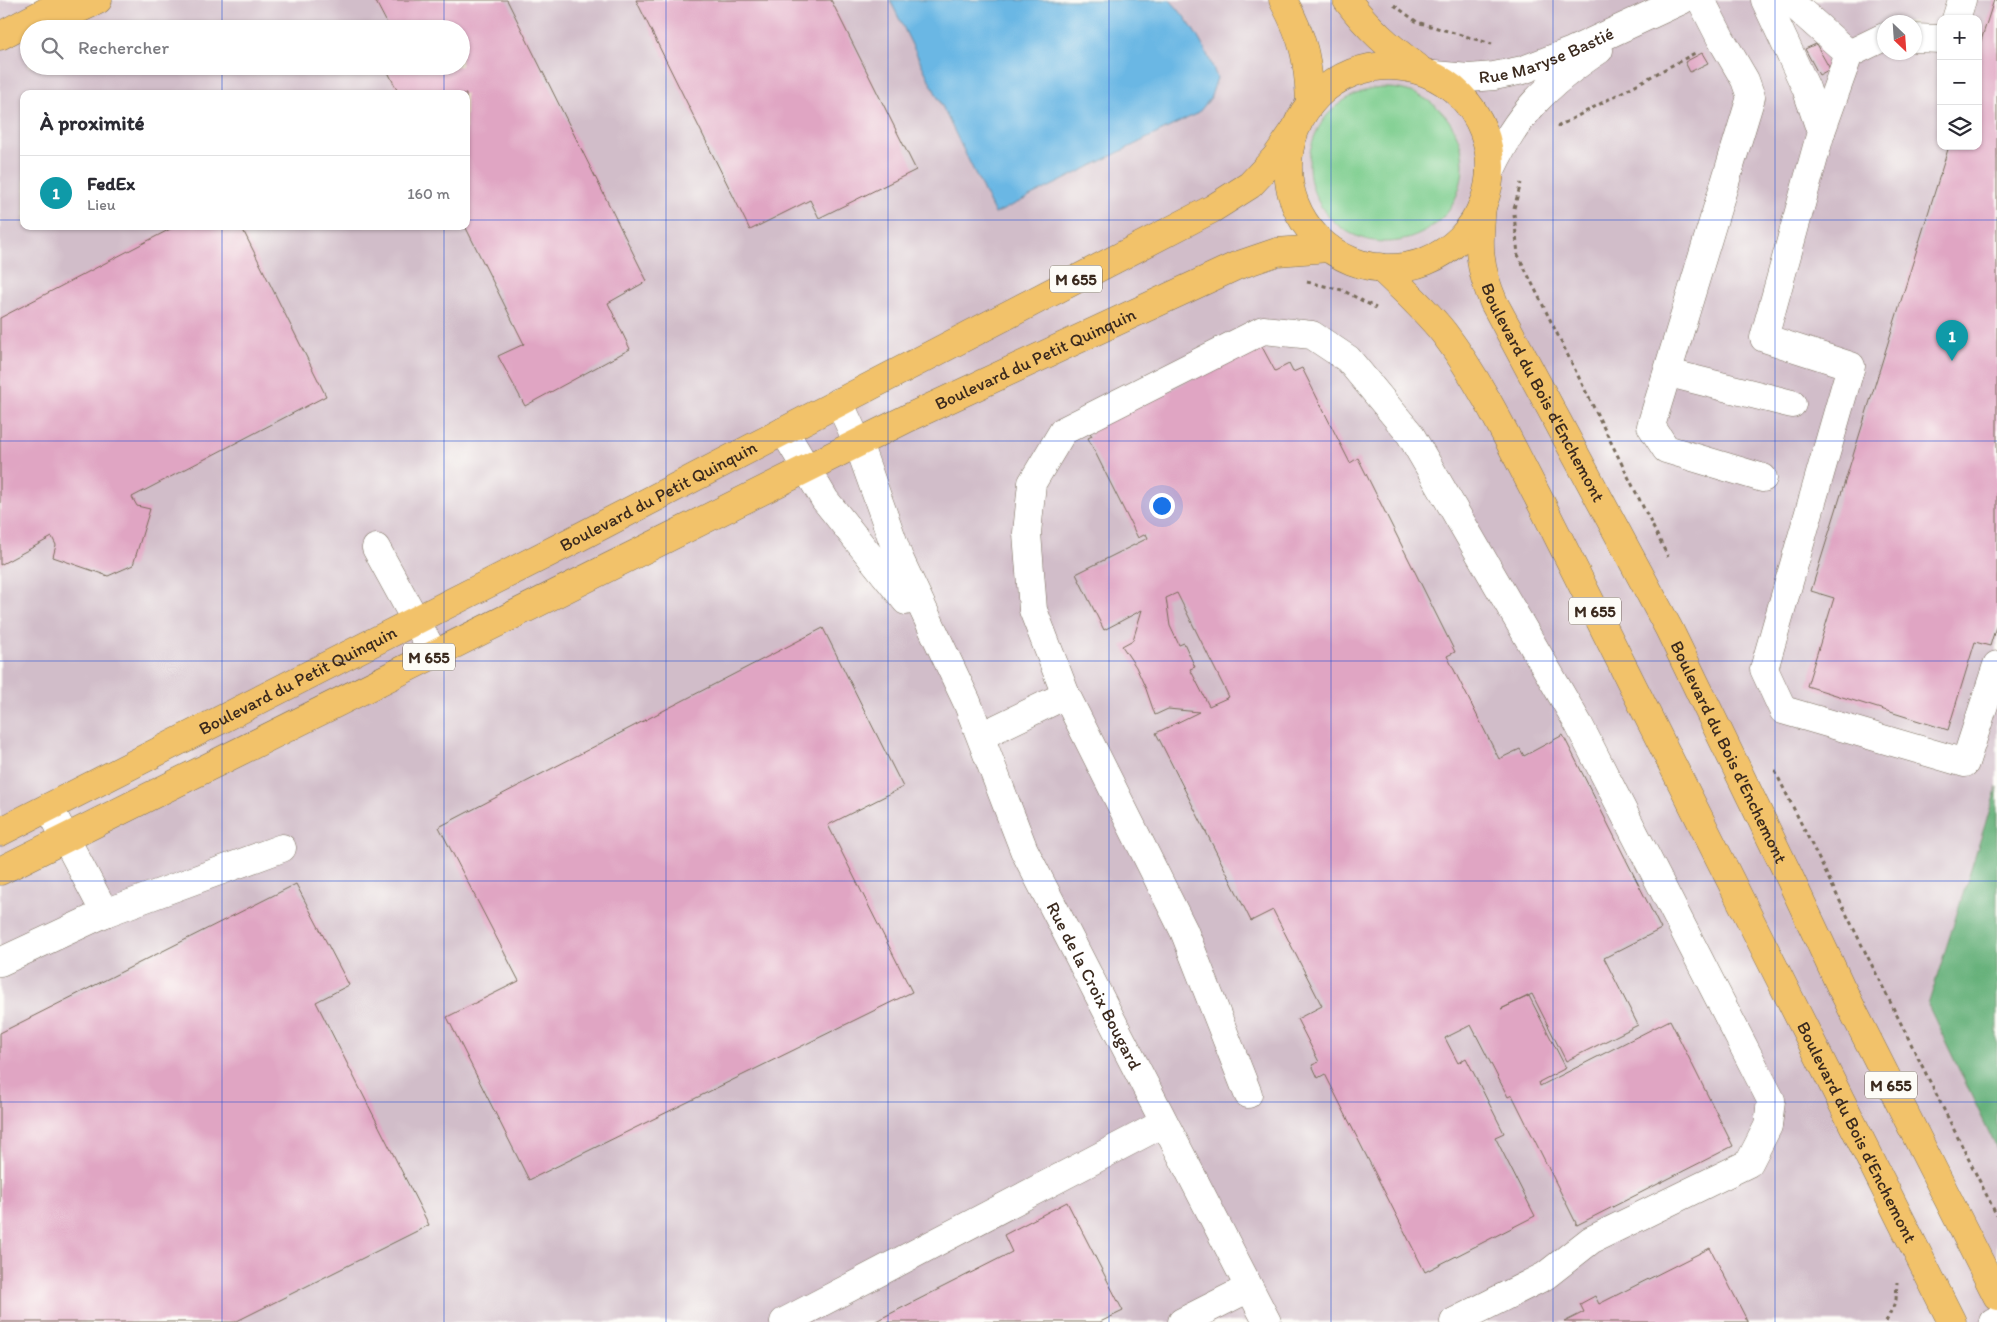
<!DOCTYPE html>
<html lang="fr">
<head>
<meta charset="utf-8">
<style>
	body { margin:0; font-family:Itim,sans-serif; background:#f2f2f3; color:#2b2b33 }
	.controls { position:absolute; right:15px; top:15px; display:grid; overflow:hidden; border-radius:10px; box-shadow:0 1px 4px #0004 }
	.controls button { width:45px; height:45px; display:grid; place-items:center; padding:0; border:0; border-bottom:1px solid #e1e1e2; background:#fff; color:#2b2b33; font:25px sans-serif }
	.compass { position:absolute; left:1877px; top:15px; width:45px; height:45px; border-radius:50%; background:#fff; box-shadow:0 1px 4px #0004; rotate:155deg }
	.you { position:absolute; left:1161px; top:505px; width:18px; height:18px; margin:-12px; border:4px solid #fff; border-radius:50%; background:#1a73e8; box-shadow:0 0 0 8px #1a73e833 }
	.badge { display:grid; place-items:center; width:32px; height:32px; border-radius:50%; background:#0f766e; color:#fff; font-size:16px; font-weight:700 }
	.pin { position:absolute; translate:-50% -41px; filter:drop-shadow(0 1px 2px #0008) }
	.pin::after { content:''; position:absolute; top:26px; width:18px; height:15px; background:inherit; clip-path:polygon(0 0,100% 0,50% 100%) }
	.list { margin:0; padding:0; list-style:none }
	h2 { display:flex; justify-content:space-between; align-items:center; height:65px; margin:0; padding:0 20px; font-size:21px }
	h2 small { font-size:16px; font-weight:400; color:#7c7c81 }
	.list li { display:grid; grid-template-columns:32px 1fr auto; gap:15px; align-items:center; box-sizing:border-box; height:75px; padding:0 20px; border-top:1px solid #e1e1e2 }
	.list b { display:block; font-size:19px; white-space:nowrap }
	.list p { margin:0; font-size:16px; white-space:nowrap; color:#7c7c81 }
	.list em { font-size:16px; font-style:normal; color:#7c7c81 }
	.icon { flex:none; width:28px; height:28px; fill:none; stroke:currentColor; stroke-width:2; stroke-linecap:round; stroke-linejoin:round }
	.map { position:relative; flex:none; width:1997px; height:1322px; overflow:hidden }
	.search { position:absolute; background:#fff; box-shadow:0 1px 4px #0004; left:20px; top:20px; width:450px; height:55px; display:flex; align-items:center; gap:12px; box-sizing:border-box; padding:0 18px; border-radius:28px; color:#7c7c81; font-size:19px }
	.panel { position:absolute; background:#fff; box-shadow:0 1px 4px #0004; left:20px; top:90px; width:450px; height:140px; border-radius:10px }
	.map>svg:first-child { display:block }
</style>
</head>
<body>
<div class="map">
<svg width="1997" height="1322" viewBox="0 0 1997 1322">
	<rect width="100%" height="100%" fill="#fdfcf7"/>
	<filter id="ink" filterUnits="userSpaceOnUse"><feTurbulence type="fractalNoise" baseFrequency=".02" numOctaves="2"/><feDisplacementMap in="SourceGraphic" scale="10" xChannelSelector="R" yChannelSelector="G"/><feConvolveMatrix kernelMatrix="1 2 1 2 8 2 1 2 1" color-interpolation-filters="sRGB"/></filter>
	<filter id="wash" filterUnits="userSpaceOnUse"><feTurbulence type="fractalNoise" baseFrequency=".0096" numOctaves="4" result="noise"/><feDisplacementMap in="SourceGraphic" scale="20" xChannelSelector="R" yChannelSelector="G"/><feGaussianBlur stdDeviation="1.12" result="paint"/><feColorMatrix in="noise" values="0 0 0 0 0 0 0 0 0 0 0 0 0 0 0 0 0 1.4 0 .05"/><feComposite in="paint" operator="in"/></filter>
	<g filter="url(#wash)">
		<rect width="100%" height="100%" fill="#ede7cb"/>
		<!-- industrial -->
		<path fill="#d1bdc9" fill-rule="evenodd" d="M 0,0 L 1997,0 L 1997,787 L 1929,1005 L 1997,1149 L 1997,1322 L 0,1322 ZM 1941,19 L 1978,19 L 1978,146 L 1941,146 ZM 1884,22 L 1914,22 L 1914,52 L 1884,52 ZM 29,29 L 461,29 L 461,66 L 29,66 ZM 24,94 L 466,94 L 466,226 L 24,226 Z"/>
		<!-- green -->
		<path fill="#7ece8f" stroke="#5c7c56" d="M1309 165a77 77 0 1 1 154 0a77 77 0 1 1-154 0Z"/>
		<!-- forest -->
		<path fill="#66b17a" stroke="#506e4c" d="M 1997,787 L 1997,1149 L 1928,1005 Z"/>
		<!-- water -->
		<path fill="#6bb7e4" stroke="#537081" d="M 890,0 L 1170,0 C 1191,22 1207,50 1217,78 L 1210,99 L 1198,113 L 995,214 Z"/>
		<g id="blocks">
			<!-- building -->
			<path fill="#e0a5c3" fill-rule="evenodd" d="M 375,0 L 507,0 L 647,281 L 608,303 L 630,349 L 525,406 L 498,356 L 524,344 L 465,226 L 466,94 L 399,94 L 385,66 L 461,66 L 461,29 L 384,29 L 388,25 Z
				M 636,0 L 831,0 L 916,170 L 819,218 L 810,200 L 750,230 Z
				M 1994,0 L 1997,0 L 1997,623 L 1990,646 L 1975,642 L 1948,730 L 1807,686 L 1834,598 L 1811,591 L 1949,146 L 1978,146 L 1978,50 Z
				M 1816,44 L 1830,69 L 1819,75 L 1805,49 Z
				M 1702,53 L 1708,63 L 1690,72 L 1685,62 Z
				M 176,226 L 241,226 L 326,396 L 132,497 L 137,506 L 150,509 L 133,565 L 108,576 L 53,557 L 56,545 L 52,537 L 0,565 L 0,318 Z
				M 1261,345 L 1275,371 L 1289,364 L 1293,372 L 1302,368 L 1350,463 L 1358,458 L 1455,652 L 1447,656 L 1499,759 L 1520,749 L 1524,756 L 1563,735 L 1661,929 L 1604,958 L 1638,1025 L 1566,1061 L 1532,994 L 1501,1009 L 1529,996 L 1566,1068 L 1539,1082 L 1540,1086 L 1670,1020 L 1733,1146 L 1577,1225 L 1512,1095 L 1508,1097 L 1471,1025 L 1445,1038 L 1458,1063 L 1466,1058 L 1504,1133 L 1495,1137 L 1535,1216 L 1425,1272 L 1325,1074 L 1318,1078 L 1312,1065 L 1319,1062 L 1297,1019 L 1322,1006 L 1273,910 L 1251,921 L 1156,733 L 1199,712 L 1168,709 L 1155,715 L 1146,689 L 1136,667 L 1122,646 L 1133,640 L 1142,610 L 1104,630 L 1076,574 L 1148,538 L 1146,534 L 1138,538 L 1088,438 L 1092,436 L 1089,431 ZM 1177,593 L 1229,697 L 1209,706 L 1190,669 L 1195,667 L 1184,643 L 1179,645 L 1170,626 L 1166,598 Z
				M 823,628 L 903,787 L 828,825 L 912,992 L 529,1180 L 447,1017 L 519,981 L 439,827 Z
				M 296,884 L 349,985 L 316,1002 L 429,1225 L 235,1322 L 0,1322 L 0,1033 Z
				M 1067,1202 L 1123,1311 L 1100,1322 L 874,1322 L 1012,1252 L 1004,1235 Z
				M 1710,1248 L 1748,1322 L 1564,1322 L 1584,1312 L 1580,1304 L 1595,1296 L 1599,1304 Z"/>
		</g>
	</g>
	<g filter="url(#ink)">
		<use href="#blocks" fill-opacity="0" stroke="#796c5b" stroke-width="1"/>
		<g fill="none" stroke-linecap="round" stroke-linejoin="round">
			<!-- minor casing -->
			<g stroke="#796c5b" stroke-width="29">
				<g id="minor">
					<path d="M 1701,0 L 1721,39 L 1745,80 L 1751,97 L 1651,426 L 1666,449 L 1763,478"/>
					<path d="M 1765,0 L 1806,88 L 1821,132 L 1764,338 L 1851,366 L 1764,669 L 1783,710 L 1965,763 L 1997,665"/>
					<path d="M 1792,0 L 1794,5 L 1849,54 L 1884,37"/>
					<path d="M 1956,19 L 1962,0"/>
					<path d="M 1914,38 L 1941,39"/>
					<path id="s1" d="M 1434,75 L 1469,78 L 1494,76 L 1523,70 L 1572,51 L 1682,0"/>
					<path d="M 1821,132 L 1849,54"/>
					<path d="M 1490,172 C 1517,114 1546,85 1599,50"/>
					<path d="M 1669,373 L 1792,404"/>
					<path id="s2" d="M 839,402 L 858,443 L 899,558 L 967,702 L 1024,850 L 1267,1322"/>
					<path d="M 784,431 L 825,500 L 906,601"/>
					<path d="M 376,548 L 434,654"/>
					<path d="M 981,736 L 1066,695"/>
					<path d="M 49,807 L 105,913"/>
					<path d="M 0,962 L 105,913 L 282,848"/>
					<path d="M 1248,1094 L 1184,931 L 1066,695 L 1033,610 L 1027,533 L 1032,483 L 1063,431 L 1263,330 L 1312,335 L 1348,359 L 1410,434 L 1579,725 L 1771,1100 L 1768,1126 L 1749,1163 L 1591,1240 L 1545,1276 L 1454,1322"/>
					<path d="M 784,1322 L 1164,1123"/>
					<path d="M 1182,1322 L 1249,1288"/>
					<path d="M 1993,1322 L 1997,1320"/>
				</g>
			</g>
			<!-- major casing -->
			<g stroke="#796c5b" stroke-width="29">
				<g id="major">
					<path d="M 1283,0 C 1304,39 1308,59 1310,102"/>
					<path d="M 1347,0 C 1368,28 1389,47 1417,67"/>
					<path d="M 53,21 L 98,0"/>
					<path d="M 0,36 L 68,0"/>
					<circle cx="1389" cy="167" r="101"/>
					<path id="s3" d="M 1482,206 C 1478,246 1478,266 1494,303 L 1669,629 L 1787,872 L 1840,985 L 1997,1296"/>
					<path id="s4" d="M 1380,267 C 1402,288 1425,309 1444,333 C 1483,385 1511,446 1541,503 L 1952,1322"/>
					<path id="s5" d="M 0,832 L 568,543 L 1212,209 L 1250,185 L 1276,157 L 1294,131"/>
					<path id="s6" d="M 0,871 L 908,418 L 1236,266 L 1277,252 L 1328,248"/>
				</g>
			</g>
			<!-- path -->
			<path stroke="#796c5b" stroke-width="3" stroke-dasharray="4 4" stroke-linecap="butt" d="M 1394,5 L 1417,22 L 1492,44
				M 1557,127 L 1695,53
				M 1514,208 L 1521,183
				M 1514,214 L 1518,255 L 1668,557
				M 1307,282 L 1342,290 L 1376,308
				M 1775,771 L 1997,1216
				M 1886,1322 L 1896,1300 L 1897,1282"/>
			<!-- minor -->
			<use href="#minor" stroke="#fff" stroke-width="28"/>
			<!-- major -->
			<use href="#major" stroke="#f2c26a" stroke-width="28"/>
		</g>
	</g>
	<!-- grid -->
	<path fill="none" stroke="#1d4ed8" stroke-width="1" stroke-opacity="0.55" d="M 222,0 L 222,29M 444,0 L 444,29M 666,0 L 666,1322M 888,0 L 888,1322M 1109,0 L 1109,1322M 1331,0 L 1331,1322M 1553,0 L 1553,1322M 1775,0 L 1775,1322M 222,66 L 222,94M 444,66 L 444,94M 0,220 L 24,220M 466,220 L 1997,220M 222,226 L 222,1322M 444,226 L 444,1322M 0,441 L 1997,441M 0,661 L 1997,661M 0,881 L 1997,881M 0,1102 L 1997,1102"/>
	<g text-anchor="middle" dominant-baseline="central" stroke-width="4" stroke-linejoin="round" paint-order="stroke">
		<!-- shield labels -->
		<g fill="#fdfcf7" stroke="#75695f" stroke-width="1">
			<rect x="1050" y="265.5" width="52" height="27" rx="4"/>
			<rect x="1569" y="597.5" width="52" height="27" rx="4"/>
			<rect x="403" y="643.5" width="52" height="27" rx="4"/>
			<rect x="1865" y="1071.5" width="52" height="27" rx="4"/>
		</g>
		<g font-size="16" font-weight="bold" fill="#3b2a1e">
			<text x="1076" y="279">M 655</text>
			<text x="1595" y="611">M 655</text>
			<text x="429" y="657">M 655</text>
			<text x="1891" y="1085">M 655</text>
		</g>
		<!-- street labels -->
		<g font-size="18" fill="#3b2a1e" stroke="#fdfcf7">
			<text stroke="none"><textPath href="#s1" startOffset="116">Rue Maryse Bastié</textPath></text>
			<text stroke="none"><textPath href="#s6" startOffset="1155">Boulevard du Petit Quinquin</textPath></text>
			<text stroke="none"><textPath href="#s3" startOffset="201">Boulevard du Bois d'Enchemont</textPath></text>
			<text stroke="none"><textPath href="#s5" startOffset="739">Boulevard du Petit Quinquin</textPath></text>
			<text stroke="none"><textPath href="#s5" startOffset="334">Boulevard du Petit Quinquin</textPath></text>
			<text stroke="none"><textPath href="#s3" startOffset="606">Boulevard du Bois d'Enchemont</textPath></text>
			<text stroke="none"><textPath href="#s2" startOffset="638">Rue de la Croix Bougard</textPath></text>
			<text stroke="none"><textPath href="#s4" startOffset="992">Boulevard du Bois d'Enchemont</textPath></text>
		</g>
	</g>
</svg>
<div class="controls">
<button>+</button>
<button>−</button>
<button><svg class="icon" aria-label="layers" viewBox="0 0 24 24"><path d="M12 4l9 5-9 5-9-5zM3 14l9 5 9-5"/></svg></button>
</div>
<svg class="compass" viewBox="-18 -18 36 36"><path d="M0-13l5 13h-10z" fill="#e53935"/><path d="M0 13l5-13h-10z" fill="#7c7c81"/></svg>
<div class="you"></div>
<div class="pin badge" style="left:1952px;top:361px;background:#0f9aa8">1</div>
<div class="search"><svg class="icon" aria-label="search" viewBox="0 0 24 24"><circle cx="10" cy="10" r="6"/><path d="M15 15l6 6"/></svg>Rechercher</div>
<section class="panel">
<h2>À proximité<small></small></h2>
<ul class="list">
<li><span class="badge" style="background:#0f9aa8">1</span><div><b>FedEx</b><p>Lieu</p></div><em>160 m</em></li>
</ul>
</section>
</div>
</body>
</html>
